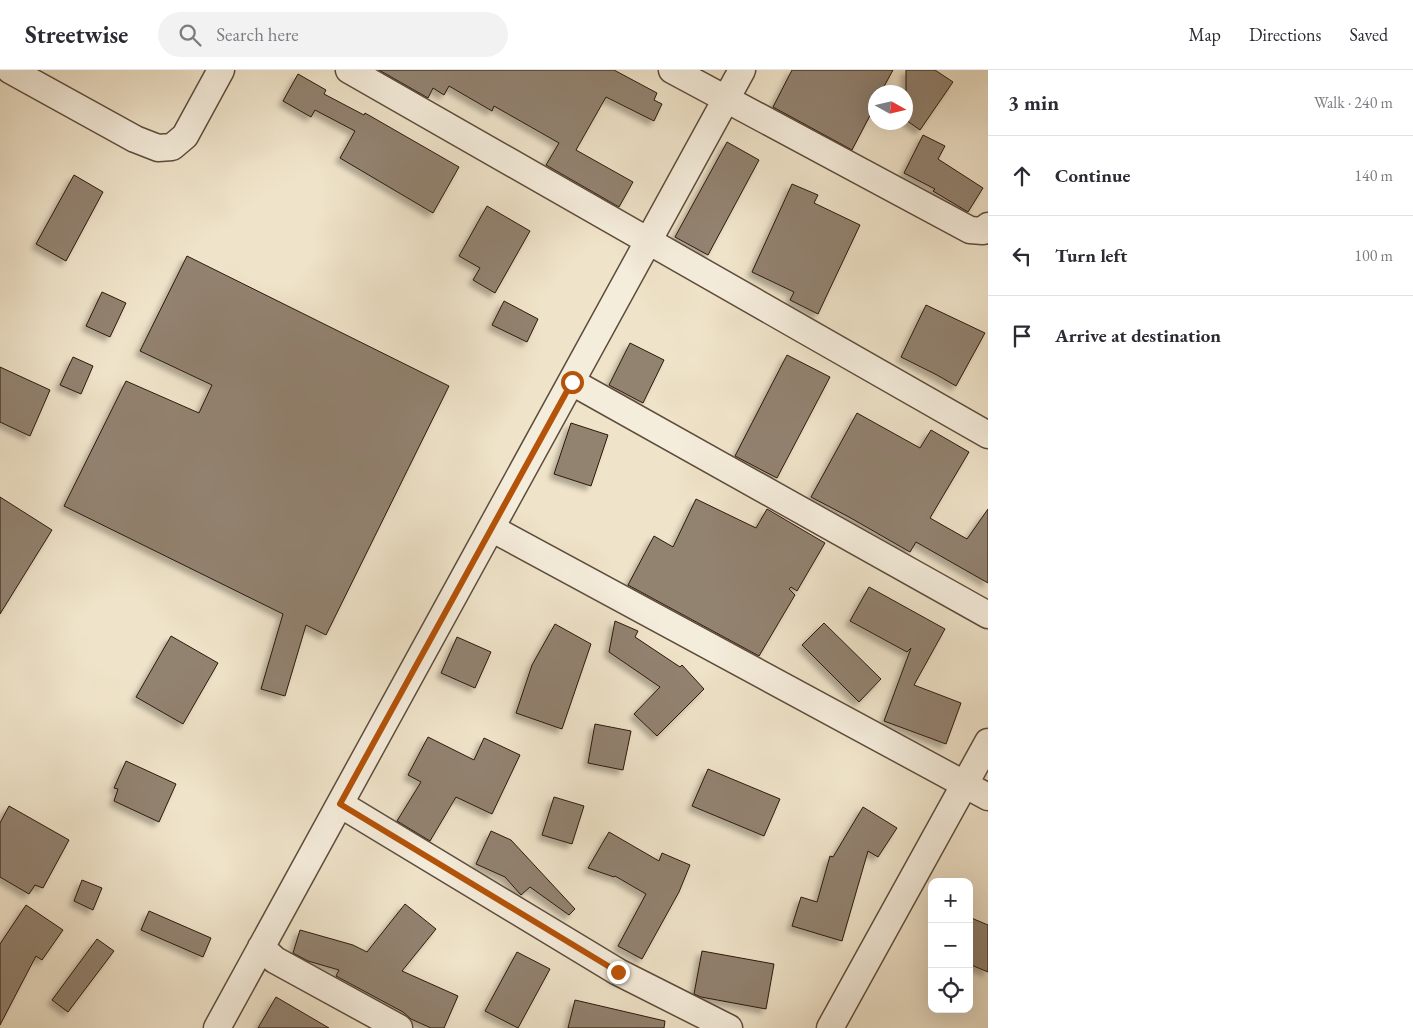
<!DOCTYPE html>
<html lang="en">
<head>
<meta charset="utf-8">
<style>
	body { margin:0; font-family:"EB Garamond",serif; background:#f2f2f3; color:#2b2b33 }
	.controls { position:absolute; right:15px; bottom:15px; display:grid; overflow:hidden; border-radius:10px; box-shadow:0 5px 20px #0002 }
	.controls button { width:45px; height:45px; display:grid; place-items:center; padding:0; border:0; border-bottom:1px solid #e1e1e2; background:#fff; color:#2b2b33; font:25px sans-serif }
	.compass { position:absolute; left:868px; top:15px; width:45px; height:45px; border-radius:50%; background:#fff; box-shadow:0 5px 20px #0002; rotate:98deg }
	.stop { position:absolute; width:15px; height:15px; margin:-11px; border:4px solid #b45309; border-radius:50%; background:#fff }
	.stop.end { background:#b45309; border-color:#fff; box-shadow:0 1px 5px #0008 }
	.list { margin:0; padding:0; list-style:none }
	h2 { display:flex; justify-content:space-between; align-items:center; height:65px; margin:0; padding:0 20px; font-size:21px }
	h2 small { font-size:16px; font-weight:400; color:#7c7c81 }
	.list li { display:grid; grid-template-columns:32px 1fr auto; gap:15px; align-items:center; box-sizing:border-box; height:80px; padding:0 20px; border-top:1px solid #e1e1e2 }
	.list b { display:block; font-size:19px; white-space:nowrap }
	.list em { font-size:16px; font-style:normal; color:#7c7c81 }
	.icon { flex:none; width:28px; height:28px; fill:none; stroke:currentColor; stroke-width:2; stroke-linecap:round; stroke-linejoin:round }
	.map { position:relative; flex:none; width:988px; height:958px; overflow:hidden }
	header { display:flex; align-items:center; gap:30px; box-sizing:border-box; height:70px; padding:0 25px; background:#fff; border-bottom:1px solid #e1e1e2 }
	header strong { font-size:24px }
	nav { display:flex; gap:28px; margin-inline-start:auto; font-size:18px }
	.search { width:350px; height:45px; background:#f2f2f3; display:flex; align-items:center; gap:12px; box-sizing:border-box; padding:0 18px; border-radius:28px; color:#7c7c81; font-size:19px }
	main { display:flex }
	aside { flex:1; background:#fff }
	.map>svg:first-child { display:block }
</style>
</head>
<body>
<header>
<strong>Streetwise</strong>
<div class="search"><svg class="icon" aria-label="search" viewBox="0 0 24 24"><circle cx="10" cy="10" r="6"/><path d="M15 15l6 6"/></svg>Search here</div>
<nav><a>Map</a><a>Directions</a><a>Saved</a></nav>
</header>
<main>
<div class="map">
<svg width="988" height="958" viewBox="0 0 988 958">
	<defs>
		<filter id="shadow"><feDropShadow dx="-4.5" dy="4.5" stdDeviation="2.5" flood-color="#0004"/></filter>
	</defs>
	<rect width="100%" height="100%" fill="#efe3c9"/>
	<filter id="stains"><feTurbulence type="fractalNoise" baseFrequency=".004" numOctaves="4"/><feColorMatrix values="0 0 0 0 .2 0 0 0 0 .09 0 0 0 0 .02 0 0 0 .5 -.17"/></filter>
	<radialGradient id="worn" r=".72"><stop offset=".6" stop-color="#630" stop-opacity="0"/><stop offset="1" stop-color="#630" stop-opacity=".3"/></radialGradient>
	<!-- building -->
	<path fill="#92826f" stroke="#2d190d" filter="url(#shadow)" d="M 379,0 L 614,0 L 657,23 L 654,30 L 662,34 L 654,51 L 606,27 L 576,80 L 633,112 L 619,137 L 546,95 L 559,73 L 494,36 L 492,41 L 449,16 L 444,25 L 433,18 L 428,28 Z
		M 792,0 L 893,0 L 881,22 L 876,22 L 876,34 L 852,80 L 773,37 Z
		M 906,0 L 935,0 L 953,12 L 920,60 L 906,50 Z
		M 298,4 L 326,20 L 324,24 L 364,45 L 365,43 L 459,97 L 433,143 L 340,88 L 355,61 L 315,40 L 311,47 L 283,31 Z
		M 923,65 L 945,76 L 938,89 L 983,118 L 968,142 L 933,121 L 935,119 L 904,103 Z
		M 727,72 L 759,90 L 708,185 L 675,167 Z
		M 74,105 L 103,122 L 66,191 L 36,174 Z
		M 792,114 L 818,125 L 814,133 L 860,155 L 818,244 L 790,230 L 794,222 L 752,202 Z
		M 487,136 L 530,161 L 495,223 L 473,210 L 480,198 L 459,186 Z
		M 187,186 L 449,316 L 326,565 L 306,555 L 285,626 L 261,619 L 283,544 L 64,436 L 126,311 L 199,343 L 212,315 L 140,281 Z
		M 102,222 L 126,233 L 110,267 L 86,256 Z
		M 504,231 L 538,249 L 527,272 L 492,255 Z
		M 926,235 L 985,263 L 956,316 L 937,305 L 901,287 Z
		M 630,273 L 664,290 L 643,333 L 609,315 Z
		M 787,285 L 830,307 L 777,408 L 735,386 Z
		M 73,287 L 93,296 L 81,324 L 60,315 Z
		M 0,297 L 50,320 L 30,366 L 0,352 Z
		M 857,343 L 920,378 L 931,360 L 969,382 L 930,448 L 967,469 L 988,439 L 988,513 L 916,472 L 910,482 L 849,447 L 811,427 Z
		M 571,353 L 608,365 L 591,416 L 554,404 Z
		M 0,427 L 52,460 L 0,544 Z
		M 696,429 L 756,458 L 767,439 L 825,473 L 797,521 L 791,517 L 789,519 L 795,525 L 759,586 L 628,515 L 654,466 L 673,477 Z
		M 869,517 L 945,559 L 914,615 L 961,633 L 946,674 L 884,651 L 911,578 L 907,582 L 850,551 Z
		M 615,551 L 638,561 L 635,567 L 680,597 L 682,595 L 704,619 L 657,666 L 634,644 L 660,617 L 609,582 Z
		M 824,553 L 881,609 L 859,632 L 802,575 Z
		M 555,554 L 591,574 L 562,659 L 516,643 L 532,595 Z
		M 171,566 L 218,593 L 183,654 L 136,627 Z
		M 457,567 L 491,582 L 475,618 L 441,603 Z
		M 595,654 L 631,661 L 623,700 L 588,693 Z
		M 428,667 L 474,690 L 484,668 L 520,685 L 492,744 L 456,727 L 430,771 L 397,751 L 421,712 L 408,705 Z
		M 126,691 L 176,714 L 159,752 L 114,731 L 118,719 L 114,718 Z
		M 708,699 L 780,729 L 764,766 L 692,736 Z
		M 554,727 L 584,736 L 572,774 L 542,765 Z
		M 9,736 L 69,770 L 43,818 L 35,815 L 29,824 L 0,807 L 0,753 Z
		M 863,737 L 897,758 L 878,787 L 868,781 L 842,871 L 792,856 L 801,827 L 817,832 L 830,786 L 833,787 Z
		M 491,761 L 511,770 L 575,839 L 569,845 L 530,817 L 521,825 L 505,807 L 476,794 Z
		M 609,762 L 659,791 L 662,783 L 690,795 L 679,822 L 642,889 L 618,876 L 646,824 L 615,806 L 614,807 L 588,798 Z
		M 82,810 L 102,818 L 93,840 L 74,831 Z
		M 405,834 L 436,859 L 402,901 L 458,926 L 444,958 L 431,958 L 411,949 L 403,942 L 336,906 L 339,900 L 308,891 L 293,883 L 300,860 L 353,875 L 367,882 Z
		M 26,835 L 63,860 L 42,890 L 36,886 L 0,955 L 0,874 Z
		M 149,841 L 211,868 L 203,887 L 141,860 Z
		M 969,847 L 988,855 L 988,902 L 969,894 Z
		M 97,869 L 114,881 L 68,942 L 52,930 Z
		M 702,881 L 774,894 L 766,939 L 701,927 L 694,924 Z
		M 517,882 L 550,899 L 518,958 L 485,941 Z
		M 276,927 L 329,958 L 258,958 Z
		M 575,930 L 665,951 L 664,958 L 568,958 Z"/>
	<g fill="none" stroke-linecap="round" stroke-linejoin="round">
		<!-- minor casing -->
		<g stroke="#5e4c3c" stroke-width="29">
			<path id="minor" d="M 10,0 L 135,69 L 158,78 L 172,77 L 185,66 L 221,0
				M 349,0 L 988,365
				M 672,0 L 970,160 L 983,161 L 988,156
				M 572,312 L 988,545
				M 491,458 L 988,727
				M 340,734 L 618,902 L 729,958
				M 261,877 L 275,890 L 399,958
				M 217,958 L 742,0
				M 830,958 L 988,672"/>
		</g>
		<!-- minor -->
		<use href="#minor" stroke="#f5eddc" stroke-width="26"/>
	</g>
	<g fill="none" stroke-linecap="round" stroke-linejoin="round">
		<!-- route -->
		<path stroke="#b45309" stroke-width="6" d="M 572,312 L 340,734 L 618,902"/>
	</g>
	<rect width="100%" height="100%" filter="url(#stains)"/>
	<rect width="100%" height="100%" fill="url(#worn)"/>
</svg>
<div class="controls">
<button>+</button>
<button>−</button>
<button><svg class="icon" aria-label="locate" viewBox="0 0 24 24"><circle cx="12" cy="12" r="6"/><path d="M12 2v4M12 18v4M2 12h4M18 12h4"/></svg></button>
</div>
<svg class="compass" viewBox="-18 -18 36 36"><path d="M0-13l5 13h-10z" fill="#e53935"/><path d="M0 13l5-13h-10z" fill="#7c7c81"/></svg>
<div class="stop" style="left:572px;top:312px"></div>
<div class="stop end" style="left:618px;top:902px"></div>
</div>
<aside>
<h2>3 min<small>Walk · 240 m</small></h2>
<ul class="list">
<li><svg class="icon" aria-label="ahead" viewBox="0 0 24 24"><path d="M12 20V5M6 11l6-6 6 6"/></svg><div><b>Continue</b></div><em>140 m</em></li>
<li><svg class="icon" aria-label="left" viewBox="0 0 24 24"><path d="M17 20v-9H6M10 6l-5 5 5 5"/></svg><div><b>Turn left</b></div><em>100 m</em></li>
<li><svg class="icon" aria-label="arrive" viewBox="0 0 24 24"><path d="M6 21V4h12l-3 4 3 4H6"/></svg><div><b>Arrive at destination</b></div></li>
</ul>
</aside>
</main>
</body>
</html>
